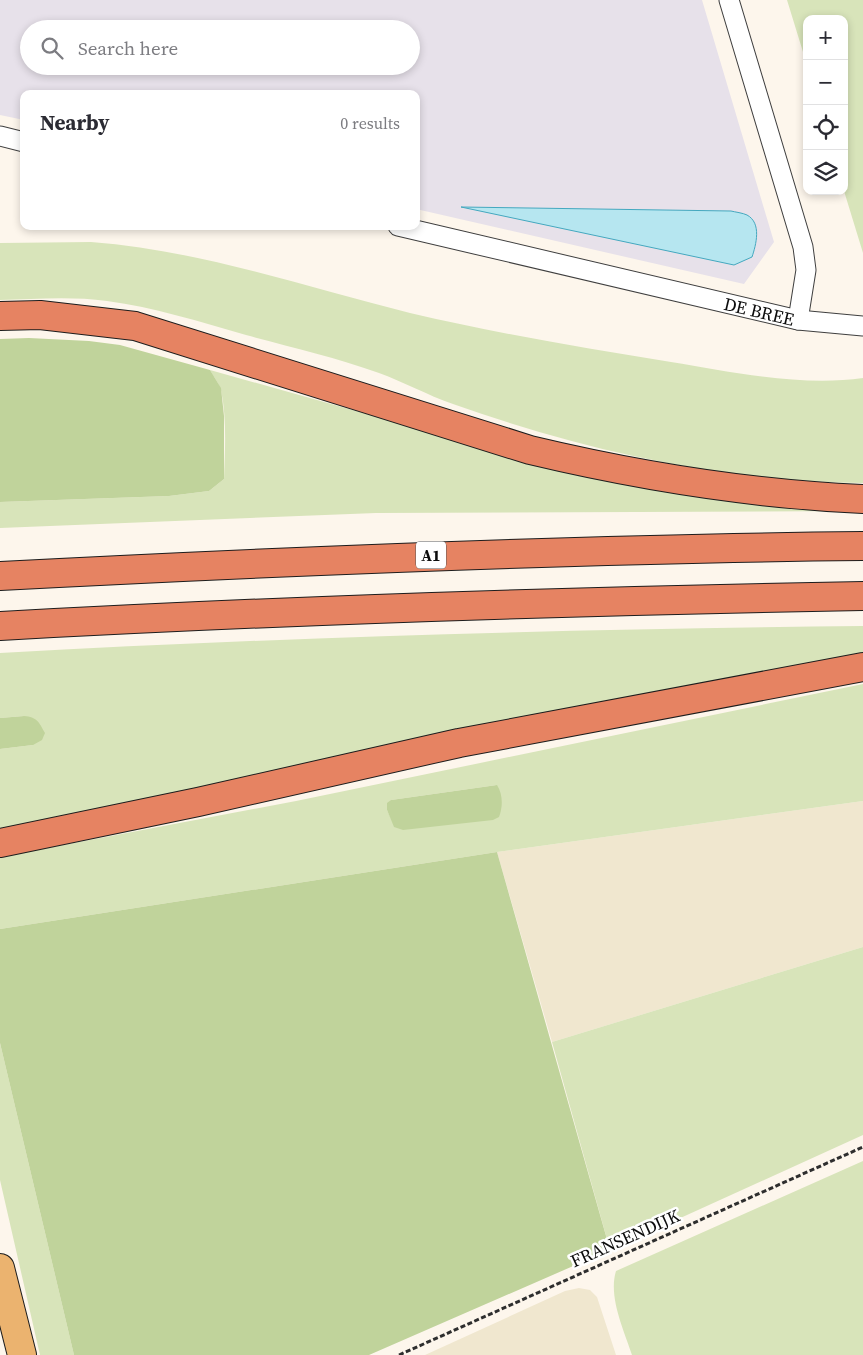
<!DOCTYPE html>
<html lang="en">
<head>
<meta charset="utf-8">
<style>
	body { margin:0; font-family:"Source Serif 4",serif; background:#f2f2f3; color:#2b2b33 }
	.controls { position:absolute; right:15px; top:15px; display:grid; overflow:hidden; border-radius:10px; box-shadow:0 2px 8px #0003 }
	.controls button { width:45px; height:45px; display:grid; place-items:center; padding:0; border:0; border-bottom:1px solid #e1e1e2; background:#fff; color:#2b2b33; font:25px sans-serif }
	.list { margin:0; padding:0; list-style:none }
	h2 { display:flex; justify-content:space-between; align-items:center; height:65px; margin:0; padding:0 20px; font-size:21px }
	h2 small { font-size:16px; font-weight:400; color:#7c7c81 }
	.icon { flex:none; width:28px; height:28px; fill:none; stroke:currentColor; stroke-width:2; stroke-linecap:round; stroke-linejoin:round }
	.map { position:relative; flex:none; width:863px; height:1355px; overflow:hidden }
	.search { position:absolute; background:#fff; box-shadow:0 2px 8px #0003; left:20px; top:20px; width:400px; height:55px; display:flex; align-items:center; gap:12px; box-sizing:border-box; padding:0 18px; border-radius:28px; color:#7c7c81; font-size:19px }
	.panel { position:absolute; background:#fff; box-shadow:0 2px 8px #0003; left:20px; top:90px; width:400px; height:140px; border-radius:10px }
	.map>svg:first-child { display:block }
</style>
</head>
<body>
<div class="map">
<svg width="863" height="1355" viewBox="0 0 863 1355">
	<rect width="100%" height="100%" fill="#fdf6ec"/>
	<!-- industrial -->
	<path fill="#e7e1ea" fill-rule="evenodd" d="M 0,0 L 702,0 L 774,242 L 744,284 L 416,209 L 416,94 L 24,94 L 24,120 L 0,115 ZM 29,29 L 411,29 L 411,66 L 29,66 Z"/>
	<!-- farmland -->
	<path fill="#f0e7cf" d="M 863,801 L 863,947 L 552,1042 L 497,852 Z
		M 579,1288 L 590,1290 L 597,1297 L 616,1355 L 425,1355 L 565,1291 Z"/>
	<!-- green -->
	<path fill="#d8e4ba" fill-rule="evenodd" d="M 787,0 L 863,0 L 863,253 L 844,191 L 844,19 L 807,19 L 807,65 Z
		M 91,242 C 200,250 304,287 410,313 C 496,333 583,348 671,362 C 731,372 802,387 863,378 L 863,483 C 724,482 583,450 453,404 C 427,395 404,382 379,373 C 335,357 290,347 246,335 C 200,322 154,307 107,301 C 72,296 35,299 0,300 L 0,243 Z
		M 210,370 L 420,429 L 863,511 L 376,513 L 0,528 L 0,502 L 169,496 L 209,491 L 224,479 C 225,450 227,419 221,390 C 219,383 213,376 210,370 Z
		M 863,626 L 863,653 L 759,673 L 0,833 L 0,749 L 33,745 L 24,716 L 0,718 L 0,653 C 288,637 575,629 863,626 Z
		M 863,684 L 863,801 L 497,852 L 0,929 L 0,857 L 296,801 ZM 497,785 L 395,827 L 387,810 L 391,800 Z
		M 863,947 L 863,1135 L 610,1250 L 552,1042 Z
		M 0,1043 L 74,1355 L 40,1355 L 0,1180 Z
		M 863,1161 L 863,1355 L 632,1355 C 624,1330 608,1297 616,1271 Z"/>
	<!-- forest -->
	<path fill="#c0d39b" d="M 29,338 L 89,341 L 120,345 L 210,370 L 221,388 L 224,416 L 224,479 L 209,491 L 169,496 L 0,502 L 0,339 Z
		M 24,716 C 37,717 39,722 45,733 L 42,740 L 33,745 L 0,749 L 0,718 Z
		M 497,785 C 503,794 503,807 499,817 L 493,820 L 403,830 L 394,827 L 387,810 L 387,803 L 391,800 Z
		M 497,852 L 610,1250 L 369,1355 L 74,1355 L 0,1043 L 0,929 Z"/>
	<!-- water -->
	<path fill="#b6e6f0" stroke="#44a8bf" d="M 461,207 L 731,211 C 735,212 743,213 747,215 C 762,223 756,245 752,257 L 734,265 Z"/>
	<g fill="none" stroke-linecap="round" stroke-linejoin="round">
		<!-- minor casing -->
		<g stroke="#3f3f3f" stroke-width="21">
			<g id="minor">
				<path d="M 0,136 L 24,142"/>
				<path id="s1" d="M 398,226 L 798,320 L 806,270 L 803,247 L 729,0"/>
				<path d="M 798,320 L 863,326"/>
			</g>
		</g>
		<!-- primary casing -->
		<g stroke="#1d1d1d" stroke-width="30">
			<path id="primary" d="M 0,1268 L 22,1355"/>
		</g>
		<!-- motorway casing -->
		<g stroke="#1d1d1d" stroke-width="30">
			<path id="motorway" d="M 0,316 L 40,315 L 135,326 L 530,450 C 639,476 751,494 863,499
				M 0,576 C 288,561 575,549 863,546
				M 0,626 C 288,610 575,601 863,596
				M 0,843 L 198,802 L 459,743 L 863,667"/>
		</g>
		<!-- path -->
		<path stroke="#2e2e2e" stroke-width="3" stroke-dasharray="5 2.5" stroke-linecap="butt" d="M 399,1355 L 863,1147"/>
		<!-- minor -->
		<use href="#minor" stroke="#fff" stroke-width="19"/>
		<!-- primary -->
		<use href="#primary" stroke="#ebb36f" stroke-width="28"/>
		<!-- motorway -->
		<use href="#motorway" stroke="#e68362" stroke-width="28"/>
	</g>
	<g text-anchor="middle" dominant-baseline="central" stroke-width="5" stroke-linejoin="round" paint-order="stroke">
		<!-- shield labels -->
		<rect fill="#fff" stroke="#555" stroke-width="1" x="416" y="541.5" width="30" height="27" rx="4"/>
		<g font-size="16" font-weight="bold" fill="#0c0c0c">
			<text x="431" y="555">A1</text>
		</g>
		<!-- street labels -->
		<g font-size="18" fill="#0c0c0c" stroke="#fff">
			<text stroke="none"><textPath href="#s1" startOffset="371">DE BREE</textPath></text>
			<text transform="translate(625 1238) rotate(-24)">FRANSENDIJK</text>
		</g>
	</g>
</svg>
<div class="controls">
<button>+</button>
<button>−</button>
<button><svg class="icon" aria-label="locate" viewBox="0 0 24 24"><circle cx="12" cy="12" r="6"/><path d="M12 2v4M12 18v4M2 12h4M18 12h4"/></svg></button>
<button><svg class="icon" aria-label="layers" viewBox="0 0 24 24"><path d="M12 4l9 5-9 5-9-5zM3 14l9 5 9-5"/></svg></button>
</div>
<div class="search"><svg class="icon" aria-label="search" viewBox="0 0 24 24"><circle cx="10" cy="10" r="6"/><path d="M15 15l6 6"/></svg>Search here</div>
<section class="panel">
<h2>Nearby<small>0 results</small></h2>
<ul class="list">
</ul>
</section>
</div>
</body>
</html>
